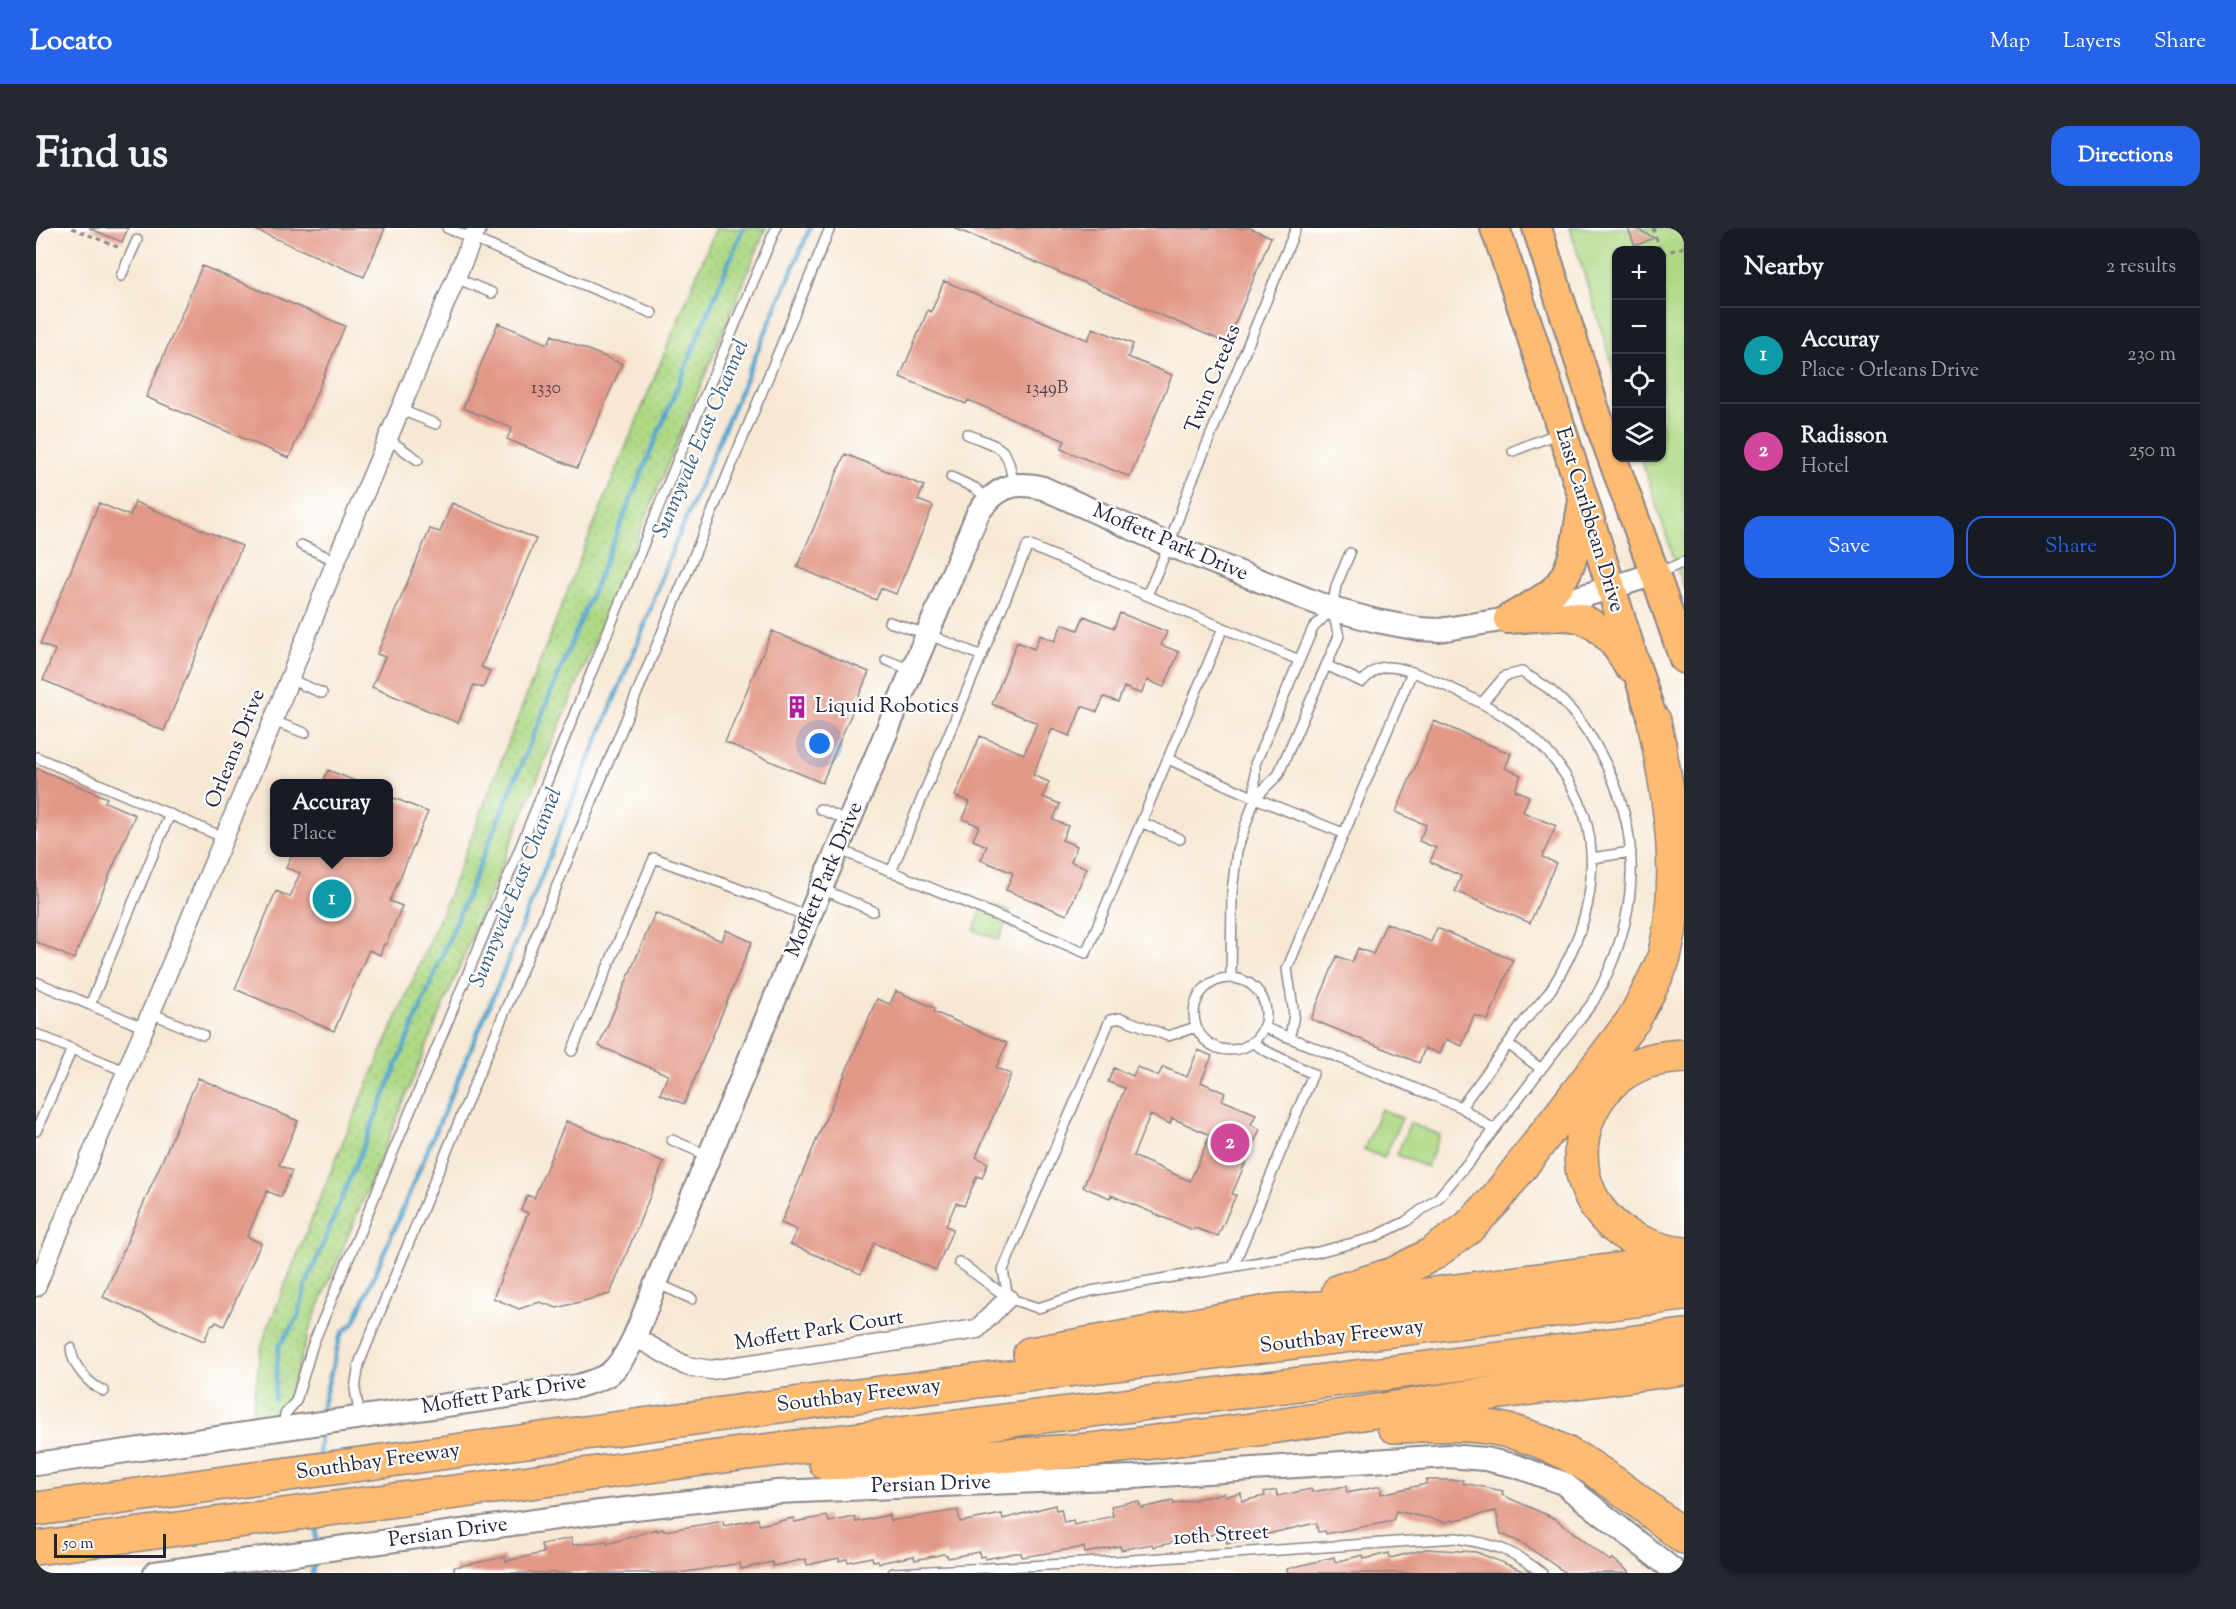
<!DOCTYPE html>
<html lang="en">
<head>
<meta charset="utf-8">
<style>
	body { margin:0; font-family:"Sorts Mill Goudy",serif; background:#242831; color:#f1f3f6 }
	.controls { position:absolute; right:18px; top:18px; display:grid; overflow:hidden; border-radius:12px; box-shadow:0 2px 4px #0004 }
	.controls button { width:54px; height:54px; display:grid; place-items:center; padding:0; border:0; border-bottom:2px solid #363941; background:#171b24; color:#f1f3f6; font:30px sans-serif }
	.scale { position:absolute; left:18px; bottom:15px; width:112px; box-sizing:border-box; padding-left:6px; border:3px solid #22223b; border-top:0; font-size:16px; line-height:21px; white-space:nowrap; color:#22223b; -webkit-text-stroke:4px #fff; paint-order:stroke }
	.you { position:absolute; left:784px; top:516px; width:21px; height:21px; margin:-15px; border:4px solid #fff; border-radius:50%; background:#1a73e8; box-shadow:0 0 0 9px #1a73e833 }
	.badge { display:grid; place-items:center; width:39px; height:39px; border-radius:50%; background:#2563eb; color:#fff; font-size:20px; font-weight:700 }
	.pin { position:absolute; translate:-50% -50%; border:3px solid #fff; box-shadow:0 2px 6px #0006 }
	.popup { position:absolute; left:234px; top:551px; width:123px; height:78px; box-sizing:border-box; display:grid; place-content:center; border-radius:12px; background:#171b24; filter:drop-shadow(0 2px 4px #0005); font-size:20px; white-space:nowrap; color:#9ea1a6 }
	.popup b { font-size:22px; color:#f1f3f6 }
	.popup::after { content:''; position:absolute; left:50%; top:100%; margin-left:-12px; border:12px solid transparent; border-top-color:#171b24 }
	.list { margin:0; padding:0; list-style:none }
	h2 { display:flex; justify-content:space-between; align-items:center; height:78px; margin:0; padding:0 24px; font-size:26px }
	h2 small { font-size:20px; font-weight:400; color:#9ea1a6 }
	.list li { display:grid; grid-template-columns:39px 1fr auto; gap:18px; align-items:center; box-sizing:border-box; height:96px; padding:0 24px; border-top:2px solid #363941 }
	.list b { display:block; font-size:22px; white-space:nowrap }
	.list p { margin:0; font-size:20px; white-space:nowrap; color:#9ea1a6 }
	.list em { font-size:20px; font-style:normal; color:#9ea1a6 }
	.actions { display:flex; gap:12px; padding:18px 24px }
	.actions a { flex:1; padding:14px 0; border:2px solid #2563eb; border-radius:18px; text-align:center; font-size:21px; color:#2563eb }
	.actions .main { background:#2563eb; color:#fff }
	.icon { flex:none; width:33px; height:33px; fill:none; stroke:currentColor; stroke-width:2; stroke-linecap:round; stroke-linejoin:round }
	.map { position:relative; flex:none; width:1648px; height:1345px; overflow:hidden; border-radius:18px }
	header { display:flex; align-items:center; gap:36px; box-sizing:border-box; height:84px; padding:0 30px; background:#2563eb; color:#fff }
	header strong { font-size:28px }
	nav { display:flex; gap:33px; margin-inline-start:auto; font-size:21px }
	.intro { display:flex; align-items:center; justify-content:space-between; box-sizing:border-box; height:144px; padding:0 36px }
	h1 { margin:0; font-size:42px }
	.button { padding:15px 27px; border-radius:18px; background:#2563eb; color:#fff; font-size:21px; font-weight:700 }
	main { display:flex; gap:36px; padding:0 36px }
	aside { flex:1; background:#171b24; border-radius:18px; box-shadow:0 2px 4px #0004 }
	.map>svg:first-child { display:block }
</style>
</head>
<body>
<header>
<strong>Locato</strong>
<nav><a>Map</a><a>Layers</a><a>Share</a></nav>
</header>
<div class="intro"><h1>Find us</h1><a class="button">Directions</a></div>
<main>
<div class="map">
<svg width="1648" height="1345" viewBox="0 0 1648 1345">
	<defs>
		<pattern id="grass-dots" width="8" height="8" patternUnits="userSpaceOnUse" patternTransform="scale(1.5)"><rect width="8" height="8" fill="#aed984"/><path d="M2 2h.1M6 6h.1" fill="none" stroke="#95ba73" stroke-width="1.8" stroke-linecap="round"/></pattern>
	</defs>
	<rect width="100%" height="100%" fill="#fff"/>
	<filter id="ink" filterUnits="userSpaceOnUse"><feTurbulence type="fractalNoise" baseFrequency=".0167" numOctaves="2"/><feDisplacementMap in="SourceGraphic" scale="12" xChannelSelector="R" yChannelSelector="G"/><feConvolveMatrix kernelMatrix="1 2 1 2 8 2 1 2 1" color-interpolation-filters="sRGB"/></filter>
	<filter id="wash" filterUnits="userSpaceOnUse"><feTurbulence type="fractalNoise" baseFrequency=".008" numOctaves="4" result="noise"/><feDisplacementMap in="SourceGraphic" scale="24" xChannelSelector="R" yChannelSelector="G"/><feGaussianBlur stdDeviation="1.35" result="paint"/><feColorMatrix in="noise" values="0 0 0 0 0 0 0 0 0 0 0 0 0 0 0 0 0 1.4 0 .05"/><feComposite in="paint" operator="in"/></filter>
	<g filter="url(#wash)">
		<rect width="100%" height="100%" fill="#f7e8d4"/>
		<!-- grass -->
		<path fill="url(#grass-dots)" stroke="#687e60" stroke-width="1.5" d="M 680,0 L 730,0 L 275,1097 L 253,1169 L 238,1187 L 216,1189 L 224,1125 L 231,1102 L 306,916 L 405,687 L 546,326 Z"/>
		<!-- park -->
		<path fill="#aed984" stroke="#687e60" stroke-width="1.5" d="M 1534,0 L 1648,0 L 1648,361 L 1605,230 L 1626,230 L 1626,22 L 1580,22 L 1580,149 Z
			M 949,674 L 974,684 L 963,712 L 938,702 Z
			M 1345,881 L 1366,890 L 1348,930 L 1328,921 Z
			M 1374,895 L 1404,907 L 1391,939 L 1361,927 Z"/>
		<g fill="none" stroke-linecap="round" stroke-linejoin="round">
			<!-- stream -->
			<path stroke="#52a4cd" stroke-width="4.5" d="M 238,1172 L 243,1118 L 262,1089 L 270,1057 L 707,0
				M 284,1187 L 304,1109 L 308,1103 L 318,1095 L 465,750 L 526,597 L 606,404 L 633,330 L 774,0
				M 283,1229 L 284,1201
				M 280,1316 L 281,1294
				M 276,1345 L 279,1330"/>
		</g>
		<g id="blocks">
			<!-- building -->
			<path fill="#e29887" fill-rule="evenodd" d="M 53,0 L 92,0 L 86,14 Z
				M 215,0 L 349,0 L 328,49 Z
				M 918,0 L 1214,0 L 1235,9 L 1191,115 Z
				M 1592,0 L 1599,0 L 1618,10 L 1599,18 Z
				M 166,38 L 309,98 L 253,230 L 110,169 Z
				M 908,53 L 1052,112 L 1057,100 L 1097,116 L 1092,129 L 1136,147 L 1094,249 L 1025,221 L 1029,213 L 932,172 L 930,176 L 864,149 L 892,82 L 895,84 Z
				M 462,95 L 512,116 L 516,107 L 586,136 L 541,240 L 471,211 L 476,200 L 427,180 Z
				M 809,226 L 888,258 L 882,272 L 897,278 L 860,366 L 845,360 L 840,372 L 761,339 Z
				M 99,274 L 206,318 L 128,503 L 7,452 L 19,422 L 4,416 L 63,275 L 94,288 Z
				M 416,275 L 500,311 L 445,439 L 454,443 L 447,460 L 438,457 L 422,495 L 336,459 L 349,429 L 341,426 L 394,301 L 404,304 Z
				M 1084,385 L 1131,404 L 1125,417 L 1143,424 L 1128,459 L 1111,452 L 1105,466 L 1088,459 L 1082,474 L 1068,469 L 1061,484 L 1046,478 L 1034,508 L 1016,501 L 997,547 L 1013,554 L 1007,569 L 1024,576 L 1017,592 L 1032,598 L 1026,612 L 1041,618 L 1035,634 L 1051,640 L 1031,687 L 970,662 L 977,645 L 945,632 L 951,618 L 937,612 L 943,598 L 927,591 L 934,574 L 919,568 L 944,508 L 988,526 L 1001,495 L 956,476 L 981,414 L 998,421 L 1004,407 L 1019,413 L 1026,396 L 1042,402 L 1048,388 L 1078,400 Z
				M 736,403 L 833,444 L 786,555 L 689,514 Z
				M 1398,493 L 1475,526 L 1469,540 L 1485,547 L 1479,562 L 1493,568 L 1487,584 L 1520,598 L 1506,629 L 1520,635 L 1494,695 L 1419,663 L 1425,648 L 1394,634 L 1400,620 L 1383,613 L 1390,597 L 1360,584 Z
				M 0,540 L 71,570 L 69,574 L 99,587 L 38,731 L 0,714 Z
				M 292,542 L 324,555 L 286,555 Z
				M 353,568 L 392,584 L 354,673 L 366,678 L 350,716 L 348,716 L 344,727 L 333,722 L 298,803 L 199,761 L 240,663 L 254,669 L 264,645 L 250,640 L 257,624 L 353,624 Z
				M 619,685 L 686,713 L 690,702 L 716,714 L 648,876 L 624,866 L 632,847 L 563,818 Z
				M 1350,695 L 1395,714 L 1401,700 L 1477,732 L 1452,792 L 1438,787 L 1426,818 L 1410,811 L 1404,826 L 1389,820 L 1383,835 L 1275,791 L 1301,728 L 1316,734 L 1322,720 L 1337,726 Z
				M 860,763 L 899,780 L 898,784 L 971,815 L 960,840 L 975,846 L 940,929 L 952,935 L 946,950 L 941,948 L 928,978 L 920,975 L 910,998 L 917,1001 L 900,1042 L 838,1015 L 825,1046 L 754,1016 L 761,1002 L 745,995 L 841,771 L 854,776 Z
				M 1162,822 L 1176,828 L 1165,854 L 1189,865 L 1186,872 L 1220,886 L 1215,897 L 1224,901 L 1196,966 L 1200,967 L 1182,1008 L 1158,1000 L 1157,1002 L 1075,967 L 1074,970 L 1047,959 L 1089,860 L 1072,854 L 1078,840 L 1097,848 L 1101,839 L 1122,848 L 1127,839 L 1151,849 ZM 1114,887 L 1134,896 L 1136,890 L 1174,907 L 1154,953 L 1097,928 Z
				M 162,850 L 262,893 L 243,937 L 256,943 L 245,969 L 231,963 L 211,1009 L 225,1015 L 188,1098 L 180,1094 L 178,1097 L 176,1096 L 168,1113 L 67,1069 Z
				M 530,893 L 628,934 L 574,1066 L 521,1080 L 504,1074 L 483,1081 L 457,1070 L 492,985 L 485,982 L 491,967 L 498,970 Z
				M 1390,1252 L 1427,1252 L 1427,1255 L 1467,1263 L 1466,1267 L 1520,1291 L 1574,1333 L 1576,1330 L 1594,1345 L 1530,1345 L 1486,1315 L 1465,1306 L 1460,1283 L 1410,1294 L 1360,1283 L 1357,1293 L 1290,1306 L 1289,1303 L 1282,1304 L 1280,1295 L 1191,1315 L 1188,1304 L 1117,1319 L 1116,1316 L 1085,1322 L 1084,1318 L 1049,1325 L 1048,1319 L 986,1329 L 985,1325 L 979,1325 L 949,1331 L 949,1328 L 944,1329 L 943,1324 L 912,1330 L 911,1327 L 907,1326 L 879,1332 L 878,1328 L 843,1335 L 842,1332 L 837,1333 L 836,1329 L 812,1334 L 811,1331 L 803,1333 L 803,1330 L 771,1337 L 770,1331 L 737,1338 L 736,1334 L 705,1341 L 704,1335 L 644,1345 L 418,1345 L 418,1339 L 469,1329 L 470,1333 L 507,1325 L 505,1316 L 535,1310 L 537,1317 L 571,1313 L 571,1316 L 621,1301 L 621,1303 L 627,1301 L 628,1303 L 687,1293 L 688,1298 L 722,1291 L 723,1297 L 758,1290 L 758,1294 L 791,1288 L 793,1294 L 819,1289 L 820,1294 L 853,1287 L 854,1293 L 922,1282 L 924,1294 L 966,1286 L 967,1291 L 1019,1277 L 1020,1282 L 1025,1281 L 1028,1295 L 1037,1293 L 1038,1297 L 1077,1288 L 1075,1278 L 1095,1274 L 1103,1274 L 1105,1280 L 1137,1273 L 1138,1276 L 1188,1265 L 1189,1268 L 1205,1265 L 1206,1273 L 1229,1268 L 1228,1264 L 1240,1262 L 1242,1268 L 1275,1261 L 1276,1264 L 1310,1258 L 1311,1265 L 1345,1258 L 1345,1266 L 1390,1256 Z
				M 1390,1321 L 1440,1324 L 1492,1345 L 1252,1345 L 1251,1341 L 1298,1329 L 1299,1334 L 1327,1327 L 1328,1331 L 1353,1325 L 1354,1330 Z"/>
		</g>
	</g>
	<g filter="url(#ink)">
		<use href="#blocks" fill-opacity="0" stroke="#8c8588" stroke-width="1.5"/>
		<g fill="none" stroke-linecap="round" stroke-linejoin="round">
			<!-- service casing -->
			<g stroke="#8c8588" stroke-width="12">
				<path id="service" d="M 411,0 L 616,85
					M 85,48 L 101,12
					M 420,50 L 456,65
					M 365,182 L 400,196
					M 931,206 C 966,221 973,217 977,258
					M 352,211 L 382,232
					M 1477,223 L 1523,205
					M 915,249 L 939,260 L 952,271
					M 265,317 L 300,333
					M 1622,345 L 1648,334
					M 1111,367 L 1133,317 L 1153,260 L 1260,0
					M 853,394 L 891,406 L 946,428
					M 850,432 L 876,442
					M 1290,437 L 1326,454 C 1333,447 1338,441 1348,439 C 1364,438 1382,446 1396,452 C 1441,471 1490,495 1520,534 C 1547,570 1558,605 1555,649 C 1553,688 1537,726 1516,760 C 1508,772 1496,783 1487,795 C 1467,823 1446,851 1425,879
					M 253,451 L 286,465
					M 237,493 L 269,505
					M 0,529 L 189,610
					M 1132,531 L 1219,570 L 1307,605
					M 1219,570 L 1242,547 L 1303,408 L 1296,381 L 1300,358 L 1314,325
					M 784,581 L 813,593
					M 1105,594 L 1144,611
					M 802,621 L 1050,725 L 1187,400
					M 1556,630 L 1595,624
					M 855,644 L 992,317 L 1263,432
					M 786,661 L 837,683
					M 1195,750 L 1196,664 L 1201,622 L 1219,570 L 1219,536 L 1277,400 L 1295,382
					M1158 786a36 36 0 1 1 72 0a36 36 0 1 1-72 0Z
					M 0,754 L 109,800
					M 54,777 L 134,586
					M 115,785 L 167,807
					M 1227,799 L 1425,879 L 1458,902
					M 0,806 L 91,844
					M 1254,809 L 1258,786 L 1251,741 L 1376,444
					M 1472,816 L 1505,841
					M 536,823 L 618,630 L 719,667 L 772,689
					M 0,903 L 36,821
					M 636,912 L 673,928
					M 923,1034 L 972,1070 L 1002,1080 L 1055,1063 L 1282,1024 L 1336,1010 L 1369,994 L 1402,970 L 1437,929 L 1557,774 C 1603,693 1610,608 1564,525 C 1552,502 1534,478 1513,461 C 1505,455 1495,450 1486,444 L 1469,448 L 1446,475
					M 1197,1039 L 1277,846 L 1228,822 L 1216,814
					M 620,1055 L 656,1071
					M 972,1070 L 967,1042 L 1074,792 L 1085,790 L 1132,808 L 1160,799
					M 35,1120 C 36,1137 52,1156 68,1163
					M 324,1190 L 319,1161 L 323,1136 L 339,1096 L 794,0
					M 247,1201 L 249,1186 L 260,1173 L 277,1116 L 475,642 L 645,224 L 740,0
					M 857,1345 L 1067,1334 L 1420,1310 C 1460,1317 1473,1320 1506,1345"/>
			</g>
			<!-- minor casing -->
			<g stroke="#8c8588" stroke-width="21">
				<path id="minor" d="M 0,1059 L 237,493 L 300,333 L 441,0
					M 597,1108 L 650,1138 L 675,1142 L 941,1101 L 972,1070"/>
			</g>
			<!-- tertiary casing -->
			<g stroke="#8c8588" stroke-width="26">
				<path id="tertiary" d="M 0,1236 L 542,1158 C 552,1155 564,1152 573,1146 C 595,1129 609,1081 620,1055 L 942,285 C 960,260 976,252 1007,260 L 1133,317 L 1296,381 L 1341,393 L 1383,401 L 1403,402 L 1472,391 L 1619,346
					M 119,1345 L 564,1284 L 741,1264 L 1097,1249 L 1412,1228 L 1449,1231 L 1480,1238 L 1527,1255 L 1641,1345"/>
			</g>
			<!-- primary casing -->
			<g stroke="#8c8588" stroke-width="32">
				<path id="primary" d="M 1459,0 C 1519,170 1568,344 1625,516
					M 1501,0 L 1562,191 L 1619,346 L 1648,431
					M 1474,390 C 1488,381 1506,373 1518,362 C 1540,340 1541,306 1546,278
					M 1472,391 C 1492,390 1519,386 1538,389 C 1561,392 1583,419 1592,438"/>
			</g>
			<!-- motorway casing -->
			<g stroke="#8c8588" stroke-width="36">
				<path id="motorway" d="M 1648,828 C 1634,829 1620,830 1607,835 C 1527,867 1523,979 1604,1014 C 1618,1020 1633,1025 1648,1026
					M 1303,1063 L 1358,1046 L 1396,1026 L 1432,1000 L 1460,971 L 1598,791 C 1609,770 1620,751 1628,729 C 1648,650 1634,571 1618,493
					M 994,1126 L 1238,1083 L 1299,1079 L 1648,1033
					M 1358,1198 C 1392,1197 1429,1194 1463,1201 C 1536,1215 1591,1265 1648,1309
					M 790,1235 L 981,1227 L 1054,1222 L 1215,1202 L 1465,1164 L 1648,1140
					M 0,1281 L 780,1173 L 1648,1066
					M 0,1320 L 696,1227 L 1648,1108"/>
			</g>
			<!-- path -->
			<path stroke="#8c8588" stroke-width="3" stroke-dasharray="4.5 4.5" stroke-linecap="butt" d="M 36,0 L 84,20
				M 1617,0 L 1624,22
				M 1626,26 L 1648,19"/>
			<!-- service -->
			<use href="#service" stroke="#fff" stroke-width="9"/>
			<!-- minor -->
			<use href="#minor" stroke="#fff" stroke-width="18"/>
			<!-- tertiary -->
			<use href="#tertiary" stroke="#fff" stroke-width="22"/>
			<!-- primary -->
			<use href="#primary" stroke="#ffbb71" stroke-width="28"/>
			<!-- motorway -->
			<use href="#motorway" stroke="#ffbb71" stroke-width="33"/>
		</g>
	</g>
	<!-- icons -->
	<defs>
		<g id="building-bare" transform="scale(1.8)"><path d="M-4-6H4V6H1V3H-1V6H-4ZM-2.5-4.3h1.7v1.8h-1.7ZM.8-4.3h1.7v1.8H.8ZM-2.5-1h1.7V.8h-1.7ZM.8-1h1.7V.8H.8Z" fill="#b5179e" stroke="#fff" stroke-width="2.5" paint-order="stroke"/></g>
	</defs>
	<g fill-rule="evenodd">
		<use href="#building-bare" x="761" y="479"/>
	</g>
	<g text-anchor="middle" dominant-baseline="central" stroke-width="4.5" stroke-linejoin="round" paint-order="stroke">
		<!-- number labels -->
		<g font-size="18" fill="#52404e">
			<text x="510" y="161">1330</text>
			<text x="1011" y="161">1349B</text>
		</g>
		<!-- street labels -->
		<g font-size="21" fill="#22223b" stroke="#fff">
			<text transform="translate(1178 151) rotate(-68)">Twin Creeks</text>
			<text transform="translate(1553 292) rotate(73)">East Caribbean Drive</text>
			<text transform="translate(1134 315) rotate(23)">Moffett Park Drive</text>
			<text transform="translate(200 521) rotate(-68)">Orleans Drive</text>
			<text transform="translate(789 652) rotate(-67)">Moffett Park Drive</text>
			<text transform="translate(783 1103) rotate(-9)">Moffett Park Court</text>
			<text transform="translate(1306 1109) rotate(-7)">Southbay Freeway</text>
			<text transform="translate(468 1167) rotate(-9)">Moffett Park Drive</text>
			<text transform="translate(823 1168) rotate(-7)">Southbay Freeway</text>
			<text transform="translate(342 1234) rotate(-8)">Southbay Freeway</text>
			<text transform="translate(895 1257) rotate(-2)">Persian Drive</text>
			<text transform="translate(412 1305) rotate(-8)">Persian Drive</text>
			<text transform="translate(1185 1308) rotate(-4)">10th Street</text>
		</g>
		<!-- poi labels -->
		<g font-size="21" fill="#22223b" stroke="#fff" text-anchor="start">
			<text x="779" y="479">Liquid Robotics</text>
		</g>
		<!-- water labels -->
		<g font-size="22" font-style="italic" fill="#385c7d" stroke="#fff">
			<text transform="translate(666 211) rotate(-67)">Sunnyvale East Channel</text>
			<text transform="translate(481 660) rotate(-68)">Sunnyvale East Channel</text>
		</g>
	</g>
</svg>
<div class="controls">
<button>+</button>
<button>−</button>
<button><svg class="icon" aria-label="locate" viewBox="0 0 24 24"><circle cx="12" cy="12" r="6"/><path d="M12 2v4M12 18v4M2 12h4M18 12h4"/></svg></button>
<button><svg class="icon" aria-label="layers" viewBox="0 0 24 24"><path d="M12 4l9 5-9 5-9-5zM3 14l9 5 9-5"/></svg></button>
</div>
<div class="scale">50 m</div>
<div class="you"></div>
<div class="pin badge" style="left:296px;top:671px;background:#0f9aa8">1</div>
<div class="popup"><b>Accuray</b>Place</div>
<div class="pin badge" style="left:1194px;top:915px;background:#d1479c">2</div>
</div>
<aside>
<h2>Nearby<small>2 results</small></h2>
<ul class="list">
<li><span class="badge" style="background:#0f9aa8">1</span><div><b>Accuray</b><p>Place · Orleans Drive</p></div><em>230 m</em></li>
<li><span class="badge" style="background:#d1479c">2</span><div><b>Radisson</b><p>Hotel</p></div><em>250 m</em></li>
</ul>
<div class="actions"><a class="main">Save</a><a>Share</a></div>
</aside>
</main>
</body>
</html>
